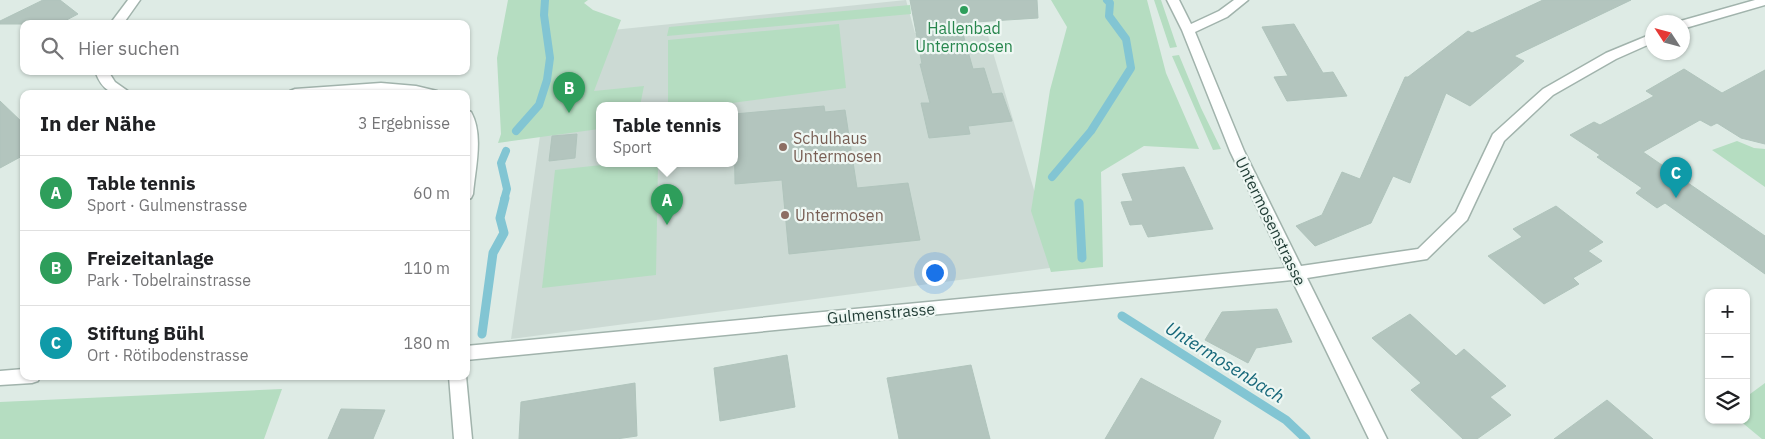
<!DOCTYPE html>
<html lang="de">
<head>
<meta charset="utf-8">
<style>
	body { margin:0; font-family:"IBM Plex Sans",sans-serif; background:#f2f2f2; color:#202124 }
	.controls { position:absolute; right:15px; bottom:15px; display:grid; overflow:hidden; border-radius:10px; box-shadow:0 1px 4px #0004 }
	.controls button { width:45px; height:45px; display:grid; place-items:center; padding:0; border:0; border-bottom:1px solid #e0e0e0; background:#fff; color:#202124; font:25px sans-serif }
	.compass { position:absolute; left:1645px; top:15px; width:45px; height:45px; border-radius:50%; background:#fff; box-shadow:0 1px 4px #0004; rotate:306deg }
	.you { position:absolute; left:934px; top:272px; width:18px; height:18px; margin:-12px; border:4px solid #fff; border-radius:50%; background:#1a73e8; box-shadow:0 0 0 8px #1a73e833 }
	.badge { display:grid; place-items:center; width:32px; height:32px; border-radius:50%; background:#7c3aed; color:#fff; font-size:16px; font-weight:700 }
	.pin { position:absolute; translate:-50% -41px; filter:drop-shadow(0 1px 2px #0008) }
	.pin::after { content:''; position:absolute; top:26px; width:18px; height:15px; background:inherit; clip-path:polygon(0 0,100% 0,50% 100%) }
	.popup { position:absolute; left:596px; top:102px; width:142px; height:65px; box-sizing:border-box; display:grid; place-content:center; border-radius:10px; background:#fff; filter:drop-shadow(0 1px 4px #0005); font-size:16px; white-space:nowrap; color:#757577 }
	.popup b { font-size:19px; color:#202124 }
	.popup::after { content:''; position:absolute; left:50%; top:100%; margin-left:-10px; border:10px solid transparent; border-top-color:#fff }
	.list { margin:0; padding:0; list-style:none }
	h2 { display:flex; justify-content:space-between; align-items:center; height:65px; margin:0; padding:0 20px; font-size:21px }
	h2 small { font-size:16px; font-weight:400; color:#757577 }
	.list li { display:grid; grid-template-columns:32px 1fr auto; gap:15px; align-items:center; box-sizing:border-box; height:75px; padding:0 20px; border-top:1px solid #e0e0e0 }
	.list b { display:block; font-size:19px; white-space:nowrap }
	.list p { margin:0; font-size:16px; white-space:nowrap; color:#757577 }
	.list em { font-size:16px; font-style:normal; color:#757577 }
	.icon { flex:none; width:28px; height:28px; fill:none; stroke:currentColor; stroke-width:2; stroke-linecap:round; stroke-linejoin:round }
	.map { position:relative; flex:none; width:1765px; height:439px; overflow:hidden }
	.search { position:absolute; background:#fff; box-shadow:0 1px 4px #0004; left:20px; top:20px; width:450px; height:55px; display:flex; align-items:center; gap:12px; box-sizing:border-box; padding:0 18px; border-radius:10px; color:#757577; font-size:19px }
	.panel { position:absolute; background:#fff; box-shadow:0 1px 4px #0004; left:20px; top:90px; width:450px; height:290px; border-radius:10px }
	.map>svg:first-child { display:block }
</style>
</head>
<body>
<div class="map">
<svg width="1765" height="439" viewBox="0 0 1765 439">
	<rect width="100%" height="100%" fill="#deebe5"/>
	<!-- built -->
	<path fill="#ccdad4" fill-rule="evenodd" d="M 906,0 L 915,33 L 986,29 L 1057,267 L 511,339 L 542,122 L 593,32 ZM 600,106 L 734,106 L 734,164 L 600,164 Z"/>
	<!-- green -->
	<path fill="#b5ddc1" d="M 508,0 L 588,0 L 584,3 L 593,10 L 621,20 L 594,91 L 644,86 L 640,106 L 600,106 L 599,129 L 498,143 L 501,134 L 497,58 Z
		M 1051,0 L 1147,0 L 1166,73 L 1199,149 L 1144,146 L 1101,172 L 1103,267 L 1051,272 L 1031,211 L 1050,90 L 1067,27 Z
		M 1154,0 L 1161,0 L 1177,47 L 1170,48 Z
		M 910,5 L 911,14 L 667,36 L 669,27 Z
		M 839,24 L 846,88 L 709,106 L 668,106 L 668,40 Z
		M 1179,55 L 1201,108 L 1221,149 L 1213,150 L 1172,56 Z
		M 1737,141 L 1754,148 L 1765,149 L 1765,187 L 1712,150 Z
		M 611,164 L 658,164 L 656,275 L 542,288 L 555,170 Z
		M 1765,383 L 1765,439 L 1762,439 L 1739,420 L 1746,420 L 1746,397 Z
		M 282,389 L 264,439 L 0,439 L 0,402 Z"/>
	<g fill="none" stroke-linecap="round" stroke-linejoin="round">
		<!-- stream-far1 -->
		<path stroke="#82c5d3" stroke-width="8" d="M 516,131 L 539,105 L 547,80 L 550,58 L 544,15 L 545,0
			M 1052,177 L 1091,131 L 1131,68 L 1126,39 L 1109,16 L 1110,3 L 1107,0
			M 504,200 L 507,189 L 501,163 L 506,151"/>
		<!-- stream -->
		<path stroke="#82c5d3" stroke-width="9" d="M 1079,203 L 1082,258
			M 1122,316 L 1286,420 L 1306,439
			M 482,334 L 493,253 L 504,233 L 500,218 L 505,198"/>
	</g>
	<!-- building -->
	<path fill="#b3c5be" stroke="#b0c4bc" d="M 43,0 L 60,0 L 78,14 L 59,24 L 0,24 L 0,21 Z
		M 910,0 L 1037,0 L 1038,18 L 960,23 L 973,69 L 984,68 L 992,94 L 1002,93 L 1012,121 L 968,126 L 970,134 L 929,138 L 921,103 L 930,103 L 920,64 L 922,64 Z
		M 1543,0 L 1631,0 L 1514,56 L 1524,61 L 1470,106 L 1446,93 L 1410,183 L 1393,176 L 1371,223 L 1315,246 L 1296,226 L 1322,215 L 1342,172 L 1360,179 L 1405,77 L 1408,77 L 1468,31 L 1472,33 Z
		M 1294,24 L 1323,73 L 1333,72 L 1347,96 L 1287,101 L 1274,77 L 1288,76 L 1262,27 Z
		M 1684,69 L 1722,93 L 1765,70 L 1765,144 L 1741,138 L 1717,123 L 1711,126 L 1700,120 L 1643,152 L 1765,236 L 1765,274 L 1665,203 L 1657,208 L 1636,193 L 1642,188 L 1597,157 L 1600,155 L 1570,135 L 1594,122 L 1600,125 L 1654,96 L 1646,91 Z
		M 0,101 L 24,124 L 24,155 L 0,168 Z
		M 824,106 L 825,112 L 845,110 L 857,188 L 908,183 L 920,240 L 789,254 L 782,180 L 735,184 L 734,114 Z
		M 577,134 L 575,158 L 549,161 L 552,136 Z
		M 1184,167 L 1213,229 L 1148,237 L 1142,224 L 1130,225 L 1121,202 L 1133,201 L 1122,174 Z
		M 1556,206 L 1603,242 L 1588,251 L 1602,261 L 1573,278 L 1579,284 L 1544,304 L 1488,256 L 1522,237 L 1513,229 Z
		M 1277,309 L 1292,342 L 1256,348 L 1248,363 L 1205,340 L 1222,312 Z
		M 1410,314 L 1456,356 L 1464,349 L 1506,386 L 1490,397 L 1511,415 L 1477,439 L 1463,439 L 1411,390 L 1421,383 L 1372,338 Z
		M 787,355 L 795,407 L 720,421 L 714,368 Z
		M 971,365 L 990,439 L 899,439 L 887,378 Z
		M 1141,378 L 1221,421 L 1213,439 L 1105,439 Z
		M 635,383 L 637,436 L 616,439 L 519,439 L 521,402 Z
		M 1607,400 L 1653,439 L 1554,439 Z
		M 341,409 L 385,410 L 373,439 L 328,439 Z"/>
	<g fill="none" stroke-linecap="round" stroke-linejoin="round">
		<!-- minor casing -->
		<g stroke="#a1b3ac" stroke-width="3">
			<path id="minor" d="M 128,0 L 140,0 L 123,24 L 110,24 Z
				M 1167,0 L 1179,0 L 1191,24 L 1219,11 L 1234,0 L 1248,0 L 1227,17 L 1195,32 L 1244,151 L 1301,266 L 1418,249 L 1456,212 L 1493,134 L 1543,89 L 1606,53 L 1652,34 L 1652,43 L 1616,59 L 1553,95 L 1504,141 L 1467,220 L 1427,259 L 1307,278 L 1387,439 L 1369,439 L 1292,280 L 466,360 L 466,346 L 1286,268 L 1230,151 L 1182,30 Z
				M 1755,0 L 1765,0 L 1765,5 L 1682,29 L 1682,22 L 1677,22 Z
				M 95,71 L 108,71 L 115,82 L 132,94 C 111,94 103,92 95,71 Z
				M 381,83 L 416,86 L 437,91 L 439,94 L 288,94 L 290,91 L 295,89 Z
				M 466,110 L 471,112 C 484,135 475,169 473,194 L 471,198 L 466,200 Z
				M 24,369 L 24,376 L 40,376 L 38,381 L 32,383 L 0,385 L 0,371 Z
				M 449,376 L 466,376 L 472,439 L 454,439 Z"/>
		</g>
		<!-- minor -->
		<use href="#minor" fill="#fff" fill-rule="evenodd"/>
	</g>
	<!-- markers -->
	<circle fill="#2e9e5b" stroke="#eef7f3" stroke-width="2" cx="964" cy="10" r="5"/>
	<g fill="#8d6e63" stroke="#eef7f3" stroke-width="2">
		<circle cx="783" cy="147" r="5"/>
		<circle cx="785" cy="215" r="5"/>
	</g>
	<g text-anchor="middle" dominant-baseline="central" stroke-width="4.5" stroke-linejoin="round" paint-order="stroke">
		<!-- leisure labels -->
		<g font-size="16" fill="#27864d" stroke="#eef7f3">
			<text x="964" y="28">Hallenbad<tspan x="964" dy="18">Untermoosen</tspan></text>
		</g>
		<!-- education labels -->
		<g font-size="16" fill="#785e54" stroke="#eef7f3" text-anchor="start">
			<text x="793" y="138">Schulhaus<tspan x="793" dy="18">Untermosen</tspan></text>
			<text x="795" y="215">Untermosen</text>
		</g>
		<!-- street labels -->
		<g font-size="16" fill="#1f3b34" stroke="#eef7f3">
			<text transform="translate(1271 221) rotate(64)">Untermosenstrasse</text>
			<text transform="translate(881 313) rotate(-5)">Gulmenstrasse</text>
		</g>
		<!-- water labels -->
		<g font-size="18" font-style="italic" fill="#166779" stroke="#eef7f3">
			<text transform="translate(1225 362) rotate(32)">Untermosenbach</text>
		</g>
	</g>
</svg>
<div class="controls">
<button>+</button>
<button>−</button>
<button><svg class="icon" aria-label="layers" viewBox="0 0 24 24"><path d="M12 4l9 5-9 5-9-5zM3 14l9 5 9-5"/></svg></button>
</div>
<svg class="compass" viewBox="-18 -18 36 36"><path d="M0-13l5 13h-10z" fill="#e53935"/><path d="M0 13l5-13h-10z" fill="#757577"/></svg>
<div class="you"></div>
<div class="pin badge" style="left:667px;top:225px;background:#2e9e5b">A</div>
<div class="popup"><b>Table tennis</b>Sport</div>
<div class="pin badge" style="left:569px;top:113px;background:#2e9e5b">B</div>
<div class="pin badge" style="left:1676px;top:198px;background:#0f9aa8">C</div>
<div class="search"><svg class="icon" aria-label="search" viewBox="0 0 24 24"><circle cx="10" cy="10" r="6"/><path d="M15 15l6 6"/></svg>Hier suchen</div>
<section class="panel">
<h2>In der Nähe<small>3 Ergebnisse</small></h2>
<ul class="list">
<li><span class="badge" style="background:#2e9e5b">A</span><div><b>Table tennis</b><p>Sport · Gulmenstrasse</p></div><em>60 m</em></li>
<li><span class="badge" style="background:#2e9e5b">B</span><div><b>Freizeitanlage</b><p>Park · Tobelrainstrasse</p></div><em>110 m</em></li>
<li><span class="badge" style="background:#0f9aa8">C</span><div><b>Stiftung Bühl</b><p>Ort · Rötibodenstrasse</p></div><em>180 m</em></li>
</ul>
</section>
</div>
</body>
</html>
